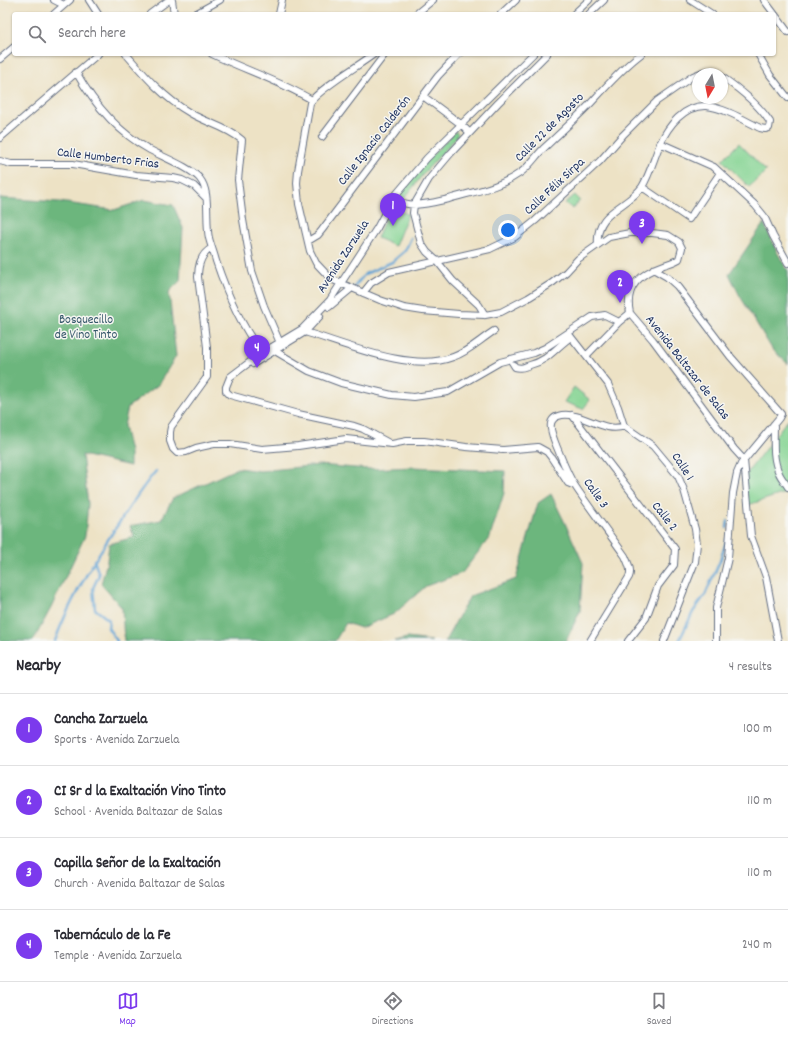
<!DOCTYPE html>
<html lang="en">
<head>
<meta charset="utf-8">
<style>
	body { margin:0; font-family:Dekko,sans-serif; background:#f7f7f7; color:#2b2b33 }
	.compass { position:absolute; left:692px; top:68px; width:36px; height:36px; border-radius:50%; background:#fff; box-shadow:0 1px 3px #0004; rotate:190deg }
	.you { position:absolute; left:508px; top:230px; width:14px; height:14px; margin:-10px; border:3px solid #fff; border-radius:50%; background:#1a73e8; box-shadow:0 0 0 6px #1a73e833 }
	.badge { display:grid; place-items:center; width:26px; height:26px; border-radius:50%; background:#7c3aed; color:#fff; font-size:13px; font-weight:700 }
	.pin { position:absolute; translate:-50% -33px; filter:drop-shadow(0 1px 2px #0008) }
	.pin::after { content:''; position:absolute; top:21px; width:14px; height:12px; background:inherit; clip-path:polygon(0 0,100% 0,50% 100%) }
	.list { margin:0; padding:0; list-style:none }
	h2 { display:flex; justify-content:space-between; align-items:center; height:52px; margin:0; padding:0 16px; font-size:17px }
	h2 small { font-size:13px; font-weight:400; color:#7c7c81 }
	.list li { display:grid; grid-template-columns:26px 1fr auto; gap:12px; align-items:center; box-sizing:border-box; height:72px; padding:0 16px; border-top:1px solid #e1e1e2 }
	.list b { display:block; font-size:15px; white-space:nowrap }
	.list p { margin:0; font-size:13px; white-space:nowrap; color:#7c7c81 }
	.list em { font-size:13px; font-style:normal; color:#7c7c81 }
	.icon { flex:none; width:22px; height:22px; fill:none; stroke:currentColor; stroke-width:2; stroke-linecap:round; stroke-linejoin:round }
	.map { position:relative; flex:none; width:788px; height:641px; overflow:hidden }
	.search { position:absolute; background:#fff; box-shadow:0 1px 3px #0004; left:12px; right:12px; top:12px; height:44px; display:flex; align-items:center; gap:10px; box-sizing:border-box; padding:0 14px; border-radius:4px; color:#7c7c81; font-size:15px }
	.sheet { height:340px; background:#fff }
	nav { display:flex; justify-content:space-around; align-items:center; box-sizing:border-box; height:56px; border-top:1px solid #e1e1e2; background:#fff; font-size:11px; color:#7c7c81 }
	nav a { display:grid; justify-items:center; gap:2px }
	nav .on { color:#7c3aed }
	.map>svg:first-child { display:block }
</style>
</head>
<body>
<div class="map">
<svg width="788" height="641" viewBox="0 0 788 641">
	<rect width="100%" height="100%" fill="#f6f6f2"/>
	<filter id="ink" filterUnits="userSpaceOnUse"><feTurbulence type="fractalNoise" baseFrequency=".025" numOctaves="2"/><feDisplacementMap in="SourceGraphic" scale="8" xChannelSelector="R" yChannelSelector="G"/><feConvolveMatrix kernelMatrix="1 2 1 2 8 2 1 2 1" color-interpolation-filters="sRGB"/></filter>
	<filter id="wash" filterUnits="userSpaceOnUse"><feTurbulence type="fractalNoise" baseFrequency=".012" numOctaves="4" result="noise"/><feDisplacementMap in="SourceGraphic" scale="16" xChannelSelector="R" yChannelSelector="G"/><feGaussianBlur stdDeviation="0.9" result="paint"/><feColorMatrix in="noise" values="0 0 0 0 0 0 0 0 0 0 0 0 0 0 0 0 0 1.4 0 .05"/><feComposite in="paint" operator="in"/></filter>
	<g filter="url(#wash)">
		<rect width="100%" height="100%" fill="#ede2c5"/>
		<!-- green -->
		<path fill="#85d493" stroke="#508278" d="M 456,131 L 458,134 L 455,139 L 424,173 L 404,199 L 400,199 L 397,196 L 403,184 Z
			M 739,143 L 766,171 L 749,187 L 722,160 Z
			M 575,195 L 580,200 L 573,209 L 565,203 Z
			M 390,207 L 408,214 L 395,246 L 377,238 Z
			M 574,387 L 590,400 L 583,409 L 564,402 Z
			M 788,419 L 788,492 L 748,505 L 744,477 Z"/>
		<!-- forest -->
		<path fill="#6cb67d" stroke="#44726e" d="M 0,198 L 60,202 L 114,210 L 144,200 L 173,205 L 183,228 L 180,281 L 169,292 L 176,356 L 158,385 L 128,407 L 124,426 L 130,452 L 130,466 L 82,455 L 88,504 L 85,536 L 51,608 L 33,641 L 0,641 Z
			M 764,223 L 777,252 L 788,271 L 788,364 L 772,349 L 740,296 L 729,274 Z
			M 319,465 L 368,469 L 413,467 L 505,471 L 504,493 L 490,537 L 462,573 L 426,586 L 394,614 L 361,628 L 346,623 L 335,641 L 124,641 L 122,608 L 101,584 L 107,561 L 109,544 L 134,537 L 130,526 L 161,520 L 173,498 L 238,468 L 260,471 Z
			M 551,494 L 565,523 L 583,563 L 580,611 L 566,641 L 445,641 L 470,596 L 516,579 L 538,503 Z
			M 407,638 L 432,641 L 394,641 Z"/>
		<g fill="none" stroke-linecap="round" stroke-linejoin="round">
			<!-- stream -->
			<path stroke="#60a3d4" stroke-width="2.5" d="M 355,286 L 365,274 L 392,262 L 405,251 L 411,238
				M 727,528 L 728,521
				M 94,560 L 99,575 L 93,588 L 95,609 L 109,620 L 108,628 L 117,641
				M 55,641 C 70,599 94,560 119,523 C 131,505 142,487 156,471
				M 679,641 L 693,612 L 705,595 L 720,561 L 727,539"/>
		</g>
	</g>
	<g filter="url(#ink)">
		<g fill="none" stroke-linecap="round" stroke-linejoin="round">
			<!-- street casing -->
			<g stroke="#646e82" stroke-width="8">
				<path id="street" d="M 54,0 L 64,5
					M 89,0 L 98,14
					M 172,0 L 174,14
					M 690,0 L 712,14
					M 764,0 L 788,32
					M 54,14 L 70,0
					M 150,14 L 169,0
					M 195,14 L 220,0
					M 279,14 L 282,0
					M 416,14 L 433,0
					M 501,14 L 516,0
					M 574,14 L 589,0
					M 589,14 L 604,0
					M 126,54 C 145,76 164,98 190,113 C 207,123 227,127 242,140 L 238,180 L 243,220 L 252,271 L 264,306 L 280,343
					M 212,54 C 245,70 280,81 312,100
					M 374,54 C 360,65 317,90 310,103 L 298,171 L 297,183 L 299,204 L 310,251 L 316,263 L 331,279 L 380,300 L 404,308 L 423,311 L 459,314 L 485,315 L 501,312 L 528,298 L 552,283 L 566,272 L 578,259 L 609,237 L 630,233 L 652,233 L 668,235 L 679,242 L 682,248 L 679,259 C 674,262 670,263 664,265 C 641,273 624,286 630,313 L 653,340 L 734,449 L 744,460 L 751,536 L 766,577 L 778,641
					M 758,54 L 770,75 L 788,98
					M 0,59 L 14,47
					M 76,72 C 94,104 117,132 150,150 C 163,157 192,168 200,179 C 211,192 205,221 209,238 C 211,246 214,253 216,261 C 227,294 241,326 262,353
					M 423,96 L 462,125 L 469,132
					M 322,137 L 385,54
					M 0,138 L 98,54
					M 660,143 L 714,167 L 755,205 L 764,216 L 773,236 L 788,263
					M 0,161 L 11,164 L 73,164 L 136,175 L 173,178 L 182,180 L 194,186 L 206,198
					M 642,187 L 689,219 L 720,173
					M 393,198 C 410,210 430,203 449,199 C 472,192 499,188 520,173 C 529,167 535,157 543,149 C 558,135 574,120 589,105 C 606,87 621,69 641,54
					M 308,241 L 318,235 L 322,230 L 438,76 L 459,54
					M 598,244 C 595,211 627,208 642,187 C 650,174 654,158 660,144 C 668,126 684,105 706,106 C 725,108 744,120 760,128 L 765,129 L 769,128 L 770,122 C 759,105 738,88 722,77
					M 212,248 C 200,254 198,266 198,277 L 207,347 L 207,377 L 171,427 L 170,432 L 170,441 L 173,449 L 177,453 L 186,452 L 196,448 L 214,444 L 230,444 L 262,449 L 298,446 L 346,439 L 392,444 L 407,441 L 424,441 L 466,447 L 503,450 L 538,447 L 547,452 L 551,457 L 568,483 L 575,486
					M 653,269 L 667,277 L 677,286 L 730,356 L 781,414 L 779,418 L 741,464 L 737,473 L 733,493 L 728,558 L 716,608 L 716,641
					M 363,293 L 371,283 L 389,272 L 490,249 L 515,237 L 535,221 L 600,161 L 623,135 L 657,101 L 693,76 L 703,72 L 713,71 L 717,74
					M 329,307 L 352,288
					M 485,315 L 479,305 L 453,281 L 437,261 L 427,252 L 421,243 L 413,213 L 414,205 L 429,179 L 451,153 L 498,103 L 547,54
					M 302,329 L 305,332 C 346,344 411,373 453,357 C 468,352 481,339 494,331
					M 568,333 L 608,384 L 618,407 L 624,426 L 653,446 L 678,476 L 684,490 L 695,529 L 697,544 L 695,562 L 664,641
					M 272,347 L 275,351 L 309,371 L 341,383 L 392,395 L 414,397 L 448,392 L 500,362 L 534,353 L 545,348 L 592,317 L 605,315 L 619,322
					M 586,356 L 619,322 L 630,313
					M 510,359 L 515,367 C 523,369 523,367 530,365 C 549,360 555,348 571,337
					M 253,364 L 305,332 L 320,316
					M 226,387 L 230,377 L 262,353 L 302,329 L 330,300 L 377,228 L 393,198 L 427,158 L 533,54
					M 226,387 L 226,391 L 230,395 L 298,414 L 354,426 L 363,429 L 389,443
					M 572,415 L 675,549 L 674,565 L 658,586 L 646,618 L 628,641
					M 774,424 C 774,440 772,458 779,473 C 781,478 785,482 788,487
					M 590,641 L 629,577 C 632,570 628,563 625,556 C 609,533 591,510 575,486 C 567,474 562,459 556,445 C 552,434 544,418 562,415 C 582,412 605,434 624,426"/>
			</g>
			<!-- street -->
			<use href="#street" stroke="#fff" stroke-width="6"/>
		</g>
	</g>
	<g text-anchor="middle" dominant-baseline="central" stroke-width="3" stroke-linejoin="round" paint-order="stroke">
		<!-- street labels -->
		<g font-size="13" fill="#1b2f5e" stroke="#f6f6f2">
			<text transform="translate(550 128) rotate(-45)">Calle 22 de Agosto</text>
			<text transform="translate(375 141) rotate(-52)">Calle Ignacio Calderón</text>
			<text transform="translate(108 159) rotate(7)">Calle Humberto Frias</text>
			<text transform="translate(555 187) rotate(-43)">Calle Félix Sirpa</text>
			<text transform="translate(344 257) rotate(-57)">Avenida Zarzuela</text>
			<text transform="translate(687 368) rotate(52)">Avenida Baltazar de Salas</text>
			<text transform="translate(682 467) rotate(57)">Calle 1</text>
			<text transform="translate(595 494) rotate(55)">Calle 3</text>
			<text transform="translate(664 517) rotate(52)">Calle 2</text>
		</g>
		<!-- park labels -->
		<g font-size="13" fill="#36586b" stroke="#f6f6f2">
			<text x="86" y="320">Bosquecillo<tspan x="86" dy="15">de Vino Tinto</tspan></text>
		</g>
	</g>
</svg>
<svg class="compass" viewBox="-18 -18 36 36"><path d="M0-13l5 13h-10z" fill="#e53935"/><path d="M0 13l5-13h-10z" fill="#7c7c81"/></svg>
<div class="you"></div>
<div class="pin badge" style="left:393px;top:226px">1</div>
<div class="pin badge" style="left:620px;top:303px">2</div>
<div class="pin badge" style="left:642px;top:244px">3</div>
<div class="pin badge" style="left:257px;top:368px">4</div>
<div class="search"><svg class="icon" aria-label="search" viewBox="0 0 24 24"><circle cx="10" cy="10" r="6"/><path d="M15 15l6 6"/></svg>Search here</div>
</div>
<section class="sheet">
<h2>Nearby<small>4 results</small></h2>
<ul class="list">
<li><span class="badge">1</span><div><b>Cancha Zarzuela</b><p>Sports · Avenida Zarzuela</p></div><em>100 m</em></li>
<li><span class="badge">2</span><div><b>CI Sr d la Exaltación Vino Tinto</b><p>School · Avenida Baltazar de Salas</p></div><em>110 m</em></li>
<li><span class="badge">3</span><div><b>Capilla Señor de la Exaltación</b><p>Church · Avenida Baltazar de Salas</p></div><em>110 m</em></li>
<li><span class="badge">4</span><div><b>Tabernáculo de la Fe</b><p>Temple · Avenida Zarzuela</p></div><em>240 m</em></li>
</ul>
</section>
<nav>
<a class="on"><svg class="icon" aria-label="map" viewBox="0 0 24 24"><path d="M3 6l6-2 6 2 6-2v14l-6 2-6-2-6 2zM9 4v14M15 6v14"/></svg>Map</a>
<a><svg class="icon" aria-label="directions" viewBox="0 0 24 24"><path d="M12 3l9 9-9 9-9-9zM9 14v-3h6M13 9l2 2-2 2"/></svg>Directions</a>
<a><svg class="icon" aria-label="saved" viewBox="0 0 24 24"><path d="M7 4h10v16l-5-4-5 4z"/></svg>Saved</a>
</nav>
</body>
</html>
